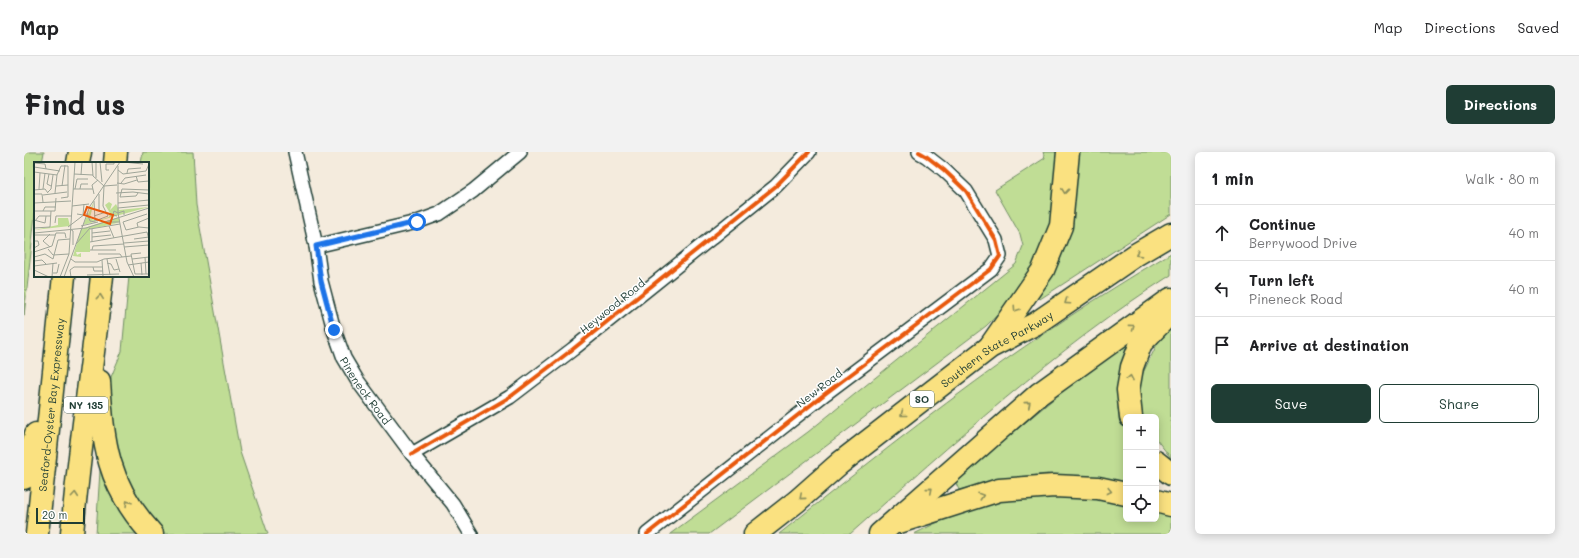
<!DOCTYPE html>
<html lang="en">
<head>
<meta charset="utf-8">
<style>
	body { margin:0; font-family:Mali,sans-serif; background:#f2f2f2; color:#202124 }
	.controls { position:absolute; right:12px; bottom:12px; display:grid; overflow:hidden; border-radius:6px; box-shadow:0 2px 10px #0003 }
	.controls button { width:36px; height:36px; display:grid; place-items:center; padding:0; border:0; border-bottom:1px solid #e0e0e0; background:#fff; color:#202124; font:20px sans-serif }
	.scale { position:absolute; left:12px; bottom:10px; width:49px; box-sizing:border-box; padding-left:4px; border:2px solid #1f3d34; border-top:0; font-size:11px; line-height:14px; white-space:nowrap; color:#1f3d34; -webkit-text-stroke:3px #fff; paint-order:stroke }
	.stop { position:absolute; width:12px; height:12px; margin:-9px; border:3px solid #1a73e8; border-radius:50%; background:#fff }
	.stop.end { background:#1a73e8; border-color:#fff; box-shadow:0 1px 4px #0008 }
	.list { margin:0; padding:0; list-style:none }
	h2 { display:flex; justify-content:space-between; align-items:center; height:52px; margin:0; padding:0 16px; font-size:17px }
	h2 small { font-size:13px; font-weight:400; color:#757577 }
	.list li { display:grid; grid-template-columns:26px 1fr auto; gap:12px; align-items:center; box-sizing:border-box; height:56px; padding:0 16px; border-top:1px solid #e0e0e0 }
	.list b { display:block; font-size:15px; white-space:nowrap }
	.list p { margin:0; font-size:13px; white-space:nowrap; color:#757577 }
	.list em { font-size:13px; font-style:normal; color:#757577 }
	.actions { display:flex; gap:8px; padding:12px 16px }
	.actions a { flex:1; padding:9px 0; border:1px solid #1f3d34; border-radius:6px; text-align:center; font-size:14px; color:#1f3d34 }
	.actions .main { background:#1f3d34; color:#fff }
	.icon { flex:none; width:22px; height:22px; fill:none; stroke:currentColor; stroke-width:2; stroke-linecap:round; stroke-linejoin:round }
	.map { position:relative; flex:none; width:1147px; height:382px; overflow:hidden; border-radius:6px }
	header { display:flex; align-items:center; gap:24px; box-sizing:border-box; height:56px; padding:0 20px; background:#fff; border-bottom:1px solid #e0e0e0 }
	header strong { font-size:19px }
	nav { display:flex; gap:22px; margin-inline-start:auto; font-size:14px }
	.intro { display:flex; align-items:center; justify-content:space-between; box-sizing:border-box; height:96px; padding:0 24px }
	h1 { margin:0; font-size:28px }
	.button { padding:10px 18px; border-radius:6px; background:#1f3d34; color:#fff; font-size:14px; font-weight:700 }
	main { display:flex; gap:24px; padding:0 24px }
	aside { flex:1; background:#fff; border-radius:6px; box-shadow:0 2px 10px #0003 }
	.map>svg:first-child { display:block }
</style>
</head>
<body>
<header>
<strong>Map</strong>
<nav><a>Map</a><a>Directions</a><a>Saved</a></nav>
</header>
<div class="intro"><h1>Find us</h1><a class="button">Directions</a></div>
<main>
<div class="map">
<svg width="1147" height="382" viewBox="0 0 1147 382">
	<rect width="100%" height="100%" fill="#f4ebdd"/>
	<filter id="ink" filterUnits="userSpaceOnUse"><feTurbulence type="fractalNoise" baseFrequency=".025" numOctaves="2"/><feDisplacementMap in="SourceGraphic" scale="8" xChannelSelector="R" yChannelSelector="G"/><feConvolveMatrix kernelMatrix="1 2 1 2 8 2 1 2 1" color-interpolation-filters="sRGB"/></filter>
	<g filter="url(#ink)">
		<!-- green -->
		<path fill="#c0dd95" stroke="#708d64" d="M 0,0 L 20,0 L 18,11 L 11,11 L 11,63 L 0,164 Z
			M 119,0 L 169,0 L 172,53 L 216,300 L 244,382 L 140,382 L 135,378 L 99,324 L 82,255 L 87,225 L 98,199 L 105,124 L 124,124 L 124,11 L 117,11 Z
			M 1019,0 L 1034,0 L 1027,77 L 1014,112 L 991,146 L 962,174 L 685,382 L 646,382 L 784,280 L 992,112 L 999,94 L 996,82 L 971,38 L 1021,6 Z
			M 1051,0 L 1147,0 L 1147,62 L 1016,147 L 1012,142 Z
			M 1147,101 L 1147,123 C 1031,197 929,291 826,382 L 755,382 C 829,323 903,264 980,209 C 1034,171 1090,135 1147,101 Z
			M 1147,172 L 1147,306 L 1132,287 L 1132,265 L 1118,265 L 1115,229 L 1141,176 Z
			M 1099,189 L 1107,195 L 1095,224 L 1094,257 L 1102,278 L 1102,332 L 1090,329 L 1023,322 L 979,327 L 935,338 L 931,329 Z
			M 77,303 L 118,382 L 72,382 Z
			M 995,341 L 1102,347 L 1102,367 L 1132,367 L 1132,354 L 1147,357 L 1147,382 L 890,382 L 940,357 Z"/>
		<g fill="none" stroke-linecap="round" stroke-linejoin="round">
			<!-- minor casing -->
			<g stroke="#1f3d34" stroke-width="16">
				<g id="minor">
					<path id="s1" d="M 271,0 L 292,94 L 297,129 L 310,178 L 320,206 L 333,228 L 388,302 L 429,352 L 447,382"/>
					<path d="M 292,94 L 393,70 L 415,62 L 449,39 L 496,0"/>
					<path d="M 388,302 L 486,245 L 549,197 L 752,34 L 785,0"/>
					<path d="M 623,382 L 802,241 L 967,117 L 976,104 L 972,88 L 942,39 L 920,18 L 902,4 L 895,0"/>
				</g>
			</g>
			<!-- motorway casing -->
			<g stroke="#1f3d34" stroke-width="25">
				<g id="motorway">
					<path d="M 54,11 L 56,0"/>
					<path d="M 91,11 L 92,0"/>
					<path d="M 967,193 L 1019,118 L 1037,74 L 1044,0"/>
					<path d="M 75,229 C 79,292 83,333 128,382"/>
					<path d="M 1107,265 L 1104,238 L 1108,215 L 1117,191 L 1147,160"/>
					<path d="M 1132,310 L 1147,322"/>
					<path d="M 0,326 L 12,282"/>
					<path d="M 1132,349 L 1147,353"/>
					<path d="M 875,370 L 975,338 L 1030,334 L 1074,336 L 1102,342"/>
					<path id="s2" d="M 13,382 L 40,124"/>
					<path d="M 48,382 C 55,296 69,210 78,124"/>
					<path id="s3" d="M 731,382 L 773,349 L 816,311 L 966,195 L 1011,172 L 1113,102 L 1147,82"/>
					<path d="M 856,382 L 1015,242 L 1147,147"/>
				</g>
			</g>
			<!-- minor -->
			<use href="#minor" stroke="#fff" stroke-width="13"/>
			<!-- motorway -->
			<use href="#motorway" stroke="#fae180" stroke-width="22"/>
			<!-- cycleway casing -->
			<g stroke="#fff" stroke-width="6">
				<path id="cycleway" d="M 388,302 L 486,245 L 549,197 L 752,34 L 785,0
					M 623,382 L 802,241 L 967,117 L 976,104 L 972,88 L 942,39 L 920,18 L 902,4 L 895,0"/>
			</g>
			<!-- cycleway -->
			<use href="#cycleway" stroke="#e8590c" stroke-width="4"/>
		</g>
		<!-- one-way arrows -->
		<defs><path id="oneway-chevron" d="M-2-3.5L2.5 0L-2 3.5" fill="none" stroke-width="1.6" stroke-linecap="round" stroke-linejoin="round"/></defs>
		<g stroke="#8c8f5a">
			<use href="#oneway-chevron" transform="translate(1041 39) rotate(96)"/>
			<use href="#oneway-chevron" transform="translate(1114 102) rotate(148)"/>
			<use href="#oneway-chevron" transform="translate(76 145) rotate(-84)"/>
			<use href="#oneway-chevron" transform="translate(1043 150) rotate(146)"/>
			<use href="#oneway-chevron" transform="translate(992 157) rotate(124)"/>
			<use href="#oneway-chevron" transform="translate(1108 175) rotate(-36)"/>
			<use href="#oneway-chevron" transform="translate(1106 226) rotate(-79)"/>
			<use href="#oneway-chevron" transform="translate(1004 252) rotate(-41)"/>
			<use href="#oneway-chevron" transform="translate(879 262) rotate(142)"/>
			<use href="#oneway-chevron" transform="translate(906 338) rotate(-41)"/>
			<use href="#oneway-chevron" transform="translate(1085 339) rotate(13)"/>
			<use href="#oneway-chevron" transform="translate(51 343) rotate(-85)"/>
			<use href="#oneway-chevron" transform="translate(957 344) rotate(-18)"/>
			<use href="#oneway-chevron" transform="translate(778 345) rotate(139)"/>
			<use href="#oneway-chevron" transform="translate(104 351) rotate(-122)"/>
		</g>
	</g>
	<g fill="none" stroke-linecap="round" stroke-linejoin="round" filter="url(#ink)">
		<!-- route -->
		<path stroke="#1a73e8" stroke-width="5" d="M 310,178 L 297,129 L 292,94 L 393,70"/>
	</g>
	<g text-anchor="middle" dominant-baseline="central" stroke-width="3" stroke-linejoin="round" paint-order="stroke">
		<!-- shield labels -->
		<g fill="#fff" stroke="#627771" stroke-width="1">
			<rect x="886" y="239" width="24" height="16" rx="3"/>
			<rect x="40" y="245" width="44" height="16" rx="3"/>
		</g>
		<g font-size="10" font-weight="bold" fill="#1f3d34">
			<text x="898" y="247">SO</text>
			<text x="62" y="253">NY 135</text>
		</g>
		<!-- street labels -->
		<g font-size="11" fill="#1f3d34" stroke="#fff">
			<text transform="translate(588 154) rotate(-39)">Heywood Road</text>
			<text stroke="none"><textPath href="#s3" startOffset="305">Southern State Parkway</textPath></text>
			<text transform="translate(795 236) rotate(-38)">New Road</text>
			<text stroke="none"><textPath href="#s1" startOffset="251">Pineneck Road</textPath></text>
			<text stroke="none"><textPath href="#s2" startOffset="130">Seaford-Oyster Bay Expressway</textPath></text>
		</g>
	</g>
	<!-- overview -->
	<g transform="translate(10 10)">
		<rect width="115" height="115" fill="#f4ebdd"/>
		<path d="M 60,39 L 56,56 L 62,59 L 75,55 L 76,51 L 71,43 L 75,40 L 78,42 L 76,48 L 82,42 L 85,48 L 115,45 L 49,63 ZM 85,55 L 86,60 L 77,62 L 85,61 L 56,67 L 56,90 L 42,90 L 43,93 L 47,91 L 47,95 L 39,94 L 47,67 ZM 24,56 L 34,56 L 36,64 L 0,68 L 24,63 Z" fill="#c0dd95"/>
		<path fill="none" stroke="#9fa599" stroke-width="1" d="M 58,0 L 59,14 L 70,24 L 69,44 L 74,54 L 61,59 L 60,39M 62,0 L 62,16M 66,0 L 68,20M 89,0 L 109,2M 0,1 L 11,2 L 12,7M 84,4 L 84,51 L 93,100 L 100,115M 0,5 L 26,9M 75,8 L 72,8 L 72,2 L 80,2 L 80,0M 84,8 L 89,12 L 112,9 L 115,2M 0,10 L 23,13 L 27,4 L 34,4M 93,11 L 94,7 L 107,6M 15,12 L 13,22 L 17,24M 40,12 L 59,13M 47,13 L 48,0M 102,14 L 104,20 L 115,19M 83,21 L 90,22 L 103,18M 87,21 L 91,16 L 112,13M 22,24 L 34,23M 28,24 L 31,3M 70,24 L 83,23M 5,27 L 6,11M 9,27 L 11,11M 39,27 L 59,27M 41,27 L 43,17 L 54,17M 46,27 L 47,22 L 54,22M 0,28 L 11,27 L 14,31M 14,30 L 17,27 L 19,13M 21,31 L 23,13M 82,31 L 99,30 L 115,32M 104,31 L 102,34 L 86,35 L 88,27 L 115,28M 0,32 L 8,32 L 9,40M 60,32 L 58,23 L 64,18M 9,33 L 33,30M 27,36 L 34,35 L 34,4M 0,41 L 37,39M 84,41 L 115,38M 38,44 L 55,42M 84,46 L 115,43M 65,48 L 65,32M 0,49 L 21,49 L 22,36M 9,49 L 11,45 L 22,45M 53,51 L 56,59 L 61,60M 43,52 L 49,53 L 50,42M 113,52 L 89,60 L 92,68 L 105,65 L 115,66M 60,54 L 72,50M 83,54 L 79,53 L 80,49 L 84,51 L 90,49 L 90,53M 0,58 L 11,61 L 12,54M 1,59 L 5,54 L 17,54M 71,60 L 86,60M 21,61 L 22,54 L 37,54M 47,64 L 64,60M 75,64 L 80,76M 34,65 L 51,52M 104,65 L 103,61 L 115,56M 0,66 L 16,65 L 17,49M 36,67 L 39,69 L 39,83M 56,67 L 86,62M 58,67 L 58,80M 0,71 L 52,66 L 115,46M 58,71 L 76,69M 16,72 L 9,79 L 16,85M 0,73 L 21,73M 58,75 L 77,73M 100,77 L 115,75M 0,79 L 4,79 L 5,83 L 0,86M 56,80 L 113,70 L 115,78M 90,81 L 115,79M 42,82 L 56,66M 90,85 L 115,83M 14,87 L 19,93 L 35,92M 56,88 L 82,88M 58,88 L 59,84 L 90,82M 0,90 L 18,84 L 22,71 L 31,71 L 32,76M 64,92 L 86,92 L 88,95M 0,95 L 11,92 L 19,97 L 24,78 L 36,77M 111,95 L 112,112M 37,97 L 41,100 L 63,100 L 70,97 L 97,94M 73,97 L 76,113M 82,97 L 86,110M 98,97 L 115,95M 68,98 L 69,114M 0,99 L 8,98 L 12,102M 73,101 L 77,102 L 80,108 L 85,107M 107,101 L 108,113M 94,103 L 115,100M 0,104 L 23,101M 59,105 L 60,109 L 69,109M 0,108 L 15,115M 19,111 L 23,111 L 25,102M 101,112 L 97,92 L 107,91M 101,112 L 115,112M 53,113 L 85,112M 18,115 L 19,101M 26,115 L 35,92 L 41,0M 30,115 L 56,44 L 86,0M 37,115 L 36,108 L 40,105 L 69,105"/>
		<path fill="#e8590c" fill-opacity="0.15" stroke="#e8590c" stroke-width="2" d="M 53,45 L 79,53 L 76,62 L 50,53 Z"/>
		<rect width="115" height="115" fill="none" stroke="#1f3d34" stroke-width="2"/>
	</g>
</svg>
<div class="controls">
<button>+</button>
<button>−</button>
<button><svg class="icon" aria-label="locate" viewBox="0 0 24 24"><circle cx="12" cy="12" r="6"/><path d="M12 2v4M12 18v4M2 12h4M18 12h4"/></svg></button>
</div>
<div class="scale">20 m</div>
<div class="stop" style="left:393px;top:70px"></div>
<div class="stop end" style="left:310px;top:178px"></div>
</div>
<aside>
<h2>1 min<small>Walk · 80 m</small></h2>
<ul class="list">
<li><svg class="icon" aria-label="ahead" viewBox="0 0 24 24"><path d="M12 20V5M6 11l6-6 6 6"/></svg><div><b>Continue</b><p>Berrywood Drive</p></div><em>40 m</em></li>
<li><svg class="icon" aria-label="left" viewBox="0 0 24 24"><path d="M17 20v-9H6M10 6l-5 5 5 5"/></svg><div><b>Turn left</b><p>Pineneck Road</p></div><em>40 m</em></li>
<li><svg class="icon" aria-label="arrive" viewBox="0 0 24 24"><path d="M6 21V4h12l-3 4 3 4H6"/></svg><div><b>Arrive at destination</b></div></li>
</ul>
<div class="actions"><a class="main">Save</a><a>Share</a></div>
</aside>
</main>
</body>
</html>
